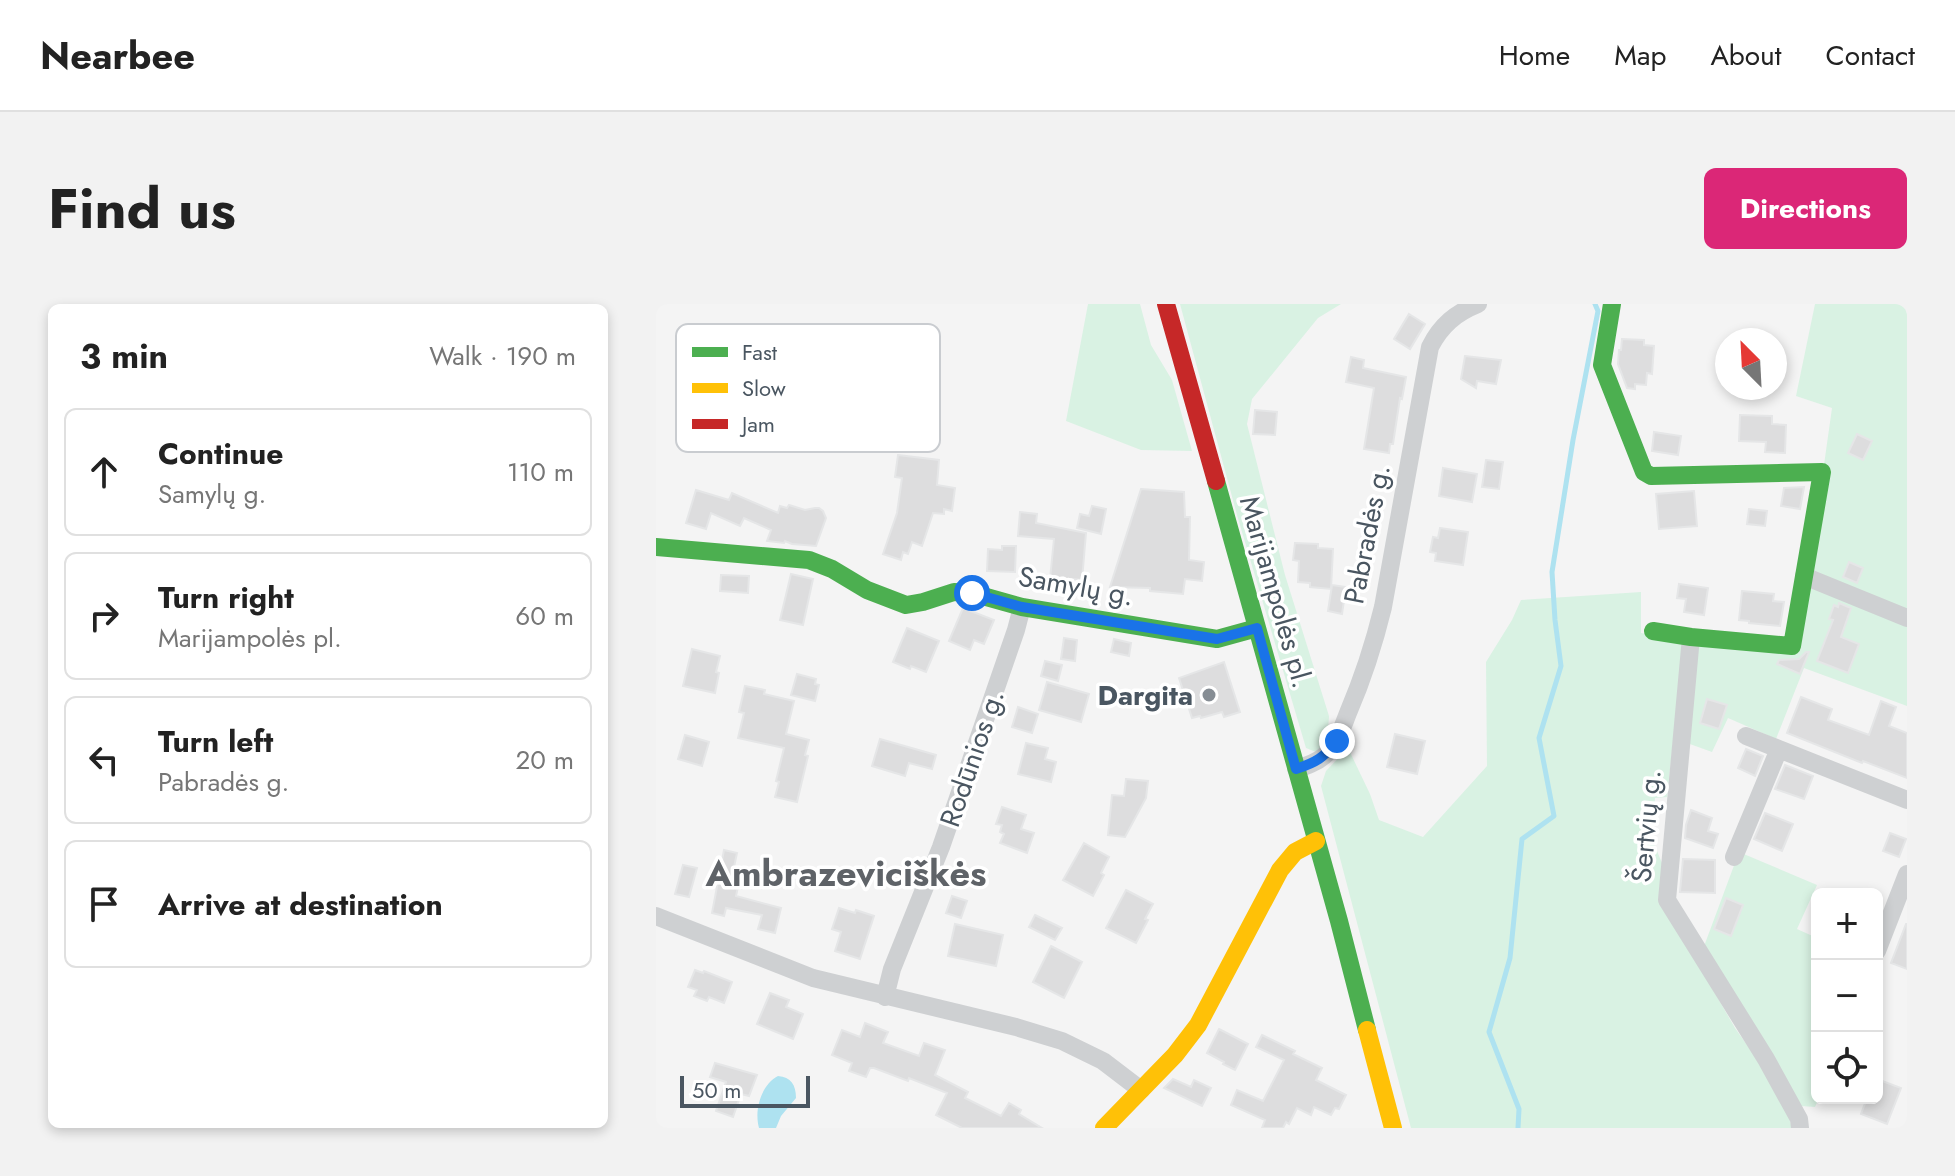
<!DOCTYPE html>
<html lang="en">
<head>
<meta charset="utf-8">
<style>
	body { margin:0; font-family:Jost,sans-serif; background:#f2f2f2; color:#222 }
	.controls { position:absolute; right:24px; bottom:24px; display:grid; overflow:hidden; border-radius:12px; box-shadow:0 4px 12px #0003 }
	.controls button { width:72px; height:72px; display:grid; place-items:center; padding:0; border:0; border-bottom:2px solid #e0e0e0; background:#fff; color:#222; font:40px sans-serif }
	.compass { position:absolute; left:1059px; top:24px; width:72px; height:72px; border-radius:50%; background:#fff; box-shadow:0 4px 12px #0003; rotate:336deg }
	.scale { position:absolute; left:24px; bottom:20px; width:130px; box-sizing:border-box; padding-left:8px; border:4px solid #4a5661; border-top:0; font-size:22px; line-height:28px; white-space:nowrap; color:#4a5661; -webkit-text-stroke:6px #fff; paint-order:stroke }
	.stop { position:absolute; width:24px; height:24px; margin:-18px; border:6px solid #1a73e8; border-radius:50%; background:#fff }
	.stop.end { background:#1a73e8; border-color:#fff; box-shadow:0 2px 8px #0008 }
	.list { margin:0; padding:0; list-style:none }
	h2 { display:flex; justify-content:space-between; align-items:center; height:104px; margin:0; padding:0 32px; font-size:34px }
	h2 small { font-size:26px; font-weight:400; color:#767676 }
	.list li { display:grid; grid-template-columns:52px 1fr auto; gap:24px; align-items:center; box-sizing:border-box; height:128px; margin:0 16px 16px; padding:0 16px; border:2px solid #e0e0e0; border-radius:12px }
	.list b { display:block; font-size:30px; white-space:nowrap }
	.list p { margin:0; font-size:26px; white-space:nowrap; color:#767676 }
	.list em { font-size:26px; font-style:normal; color:#767676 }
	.icon { flex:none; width:44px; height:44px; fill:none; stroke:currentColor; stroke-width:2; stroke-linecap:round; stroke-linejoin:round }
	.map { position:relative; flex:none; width:1251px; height:824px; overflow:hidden; border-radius:12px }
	header { display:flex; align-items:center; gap:48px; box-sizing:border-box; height:112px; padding:0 40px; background:#fff; border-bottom:2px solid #e0e0e0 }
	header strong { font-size:38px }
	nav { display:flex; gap:44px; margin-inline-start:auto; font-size:28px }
	.intro { display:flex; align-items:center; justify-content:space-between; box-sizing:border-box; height:192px; padding:0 48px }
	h1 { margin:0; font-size:56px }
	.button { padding:20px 36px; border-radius:12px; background:#db2777; color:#fff; font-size:28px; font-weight:700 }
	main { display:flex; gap:48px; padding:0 48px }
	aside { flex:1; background:#fff; border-radius:12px; box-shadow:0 4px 12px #0003 }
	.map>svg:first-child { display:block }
</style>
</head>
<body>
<header>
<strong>Nearbee</strong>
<nav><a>Home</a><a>Map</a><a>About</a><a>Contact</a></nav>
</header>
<div class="intro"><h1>Find us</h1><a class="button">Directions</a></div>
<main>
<aside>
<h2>3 min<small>Walk · 190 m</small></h2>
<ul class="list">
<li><svg class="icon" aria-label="ahead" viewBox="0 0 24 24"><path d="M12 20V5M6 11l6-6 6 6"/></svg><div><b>Continue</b><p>Samylų g.</p></div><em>110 m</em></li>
<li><svg class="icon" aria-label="right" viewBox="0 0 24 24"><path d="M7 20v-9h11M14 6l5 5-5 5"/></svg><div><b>Turn right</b><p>Marijampolės pl.</p></div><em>60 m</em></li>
<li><svg class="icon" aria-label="left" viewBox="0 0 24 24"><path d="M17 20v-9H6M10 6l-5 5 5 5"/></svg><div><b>Turn left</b><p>Pabradės g.</p></div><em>20 m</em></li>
<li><svg class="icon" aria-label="arrive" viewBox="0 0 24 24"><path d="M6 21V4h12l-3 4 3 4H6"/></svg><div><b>Arrive at destination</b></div></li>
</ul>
</aside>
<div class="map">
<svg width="1251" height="824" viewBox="0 0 1251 824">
	<rect width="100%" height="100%" fill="#f4f4f4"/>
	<!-- green -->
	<path fill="#d9f2e3" d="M 432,0 L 484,0 L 495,41 L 516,76 L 536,147 L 485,146 L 410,117 Z
		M 524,0 L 685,0 L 662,14 L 596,95 L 591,120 L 629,271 L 673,412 C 672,427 672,438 660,448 L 650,444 L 581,211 Z
		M 1159,0 L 1251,0 L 1251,402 L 1148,364 L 1120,435 L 1072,414 L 1056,448 L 1031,439 L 1040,337 L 1142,345 L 1176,104 L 1140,92 Z
		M 985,288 L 985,329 L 1024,337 L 1027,345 L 1011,493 L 999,494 L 996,535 L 1006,559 L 1003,592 L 1079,724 L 1127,792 L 1136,824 L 755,824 L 665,482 L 670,467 L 692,444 L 714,490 L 723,516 L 767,533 L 831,462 L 830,358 L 856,316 L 865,296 Z
		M 1083,548 L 1161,581 L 1141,625 L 1161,634 L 1161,794 L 1163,794 L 1159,803 L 1145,802 L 1047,645 Z"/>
	<!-- water -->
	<path fill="#aee2f0" d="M 122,772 C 135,773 140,781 140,794 L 125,812 L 120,824 L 103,824 C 98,806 105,781 122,772 Z"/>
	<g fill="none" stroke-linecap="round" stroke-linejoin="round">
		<!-- stream -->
		<path stroke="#aee2f0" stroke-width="5" d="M 862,824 L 863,805 L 833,728 L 854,654 L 866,535 L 898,512 L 883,434 L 905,362 L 899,316 L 896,268 L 917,136 L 942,7 L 939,0"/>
	</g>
	<!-- building -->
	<path fill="#ddddde" stroke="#e5e6e7" stroke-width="2" d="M 753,10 L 769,20 L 754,45 L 738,35 Z
		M 966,35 L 988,36 L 988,41 L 998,42 L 996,70 L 991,69 L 990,81 L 979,80 L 979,85 L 971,84 L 962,60 L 963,46 L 965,46 Z
		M 809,52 L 845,56 L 840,80 L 821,77 L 820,84 L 805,75 Z
		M 695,53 L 708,56 L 707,64 L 750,73 L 746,95 L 744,94 L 737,140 L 734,140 L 733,149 L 708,145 L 718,84 L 690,78 Z
		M 599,106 L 621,108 L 619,131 L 597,130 Z
		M 1084,111 L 1116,112 L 1116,120 L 1130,121 L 1129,149 L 1109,148 L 1110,138 L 1083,137 Z
		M 998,128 L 1025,132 L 1022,151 L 996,147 Z
		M 1201,130 L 1216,137 L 1207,156 L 1192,149 Z
		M 242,151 L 283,156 L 281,181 L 299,184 L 296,207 L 288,205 L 288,210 L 277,209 L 266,242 L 256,238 L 252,250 L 247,248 L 245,256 L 227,250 L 241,209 L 246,174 L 239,173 Z
		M 830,156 L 847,158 L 843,185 L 826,183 Z
		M 787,164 L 821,170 L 816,198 L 783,192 Z
		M 1148,183 L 1144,205 L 1125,202 L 1128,184 Z
		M 485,185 L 528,188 L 529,213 L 534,213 L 533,256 L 548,258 L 546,277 L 529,275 L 527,290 L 494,287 L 494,284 L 454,283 Z
		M 40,186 L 73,196 L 76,189 L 122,209 L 124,202 L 131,204 L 133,201 L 149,206 L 159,204 L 163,204 L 167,207 L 170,214 L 160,242 L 136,240 L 129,237 L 128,239 L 111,237 L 115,226 L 88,214 L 84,222 L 55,209 L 50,225 L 30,219 Z
		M 1038,187 L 1041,222 L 1003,225 L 1000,190 Z
		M 436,202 L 450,205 L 445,230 L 421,224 L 424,210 L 433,212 Z
		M 1093,205 L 1111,207 L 1109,222 L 1091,220 Z
		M 364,208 L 381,210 L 380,219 L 430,229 L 426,276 L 418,275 L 417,287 L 393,285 L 398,235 L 362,232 Z
		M 784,224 L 812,228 L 807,261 L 779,257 L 780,249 L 774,248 L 777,233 L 782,234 Z
		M 639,239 L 662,240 L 662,244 L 677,245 L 675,285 L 654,283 L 654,279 L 642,278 L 643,257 L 637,256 Z
		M 346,242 L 360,242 L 359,268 L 331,267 L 332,245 L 346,246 Z
		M 1193,258 L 1207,264 L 1201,279 L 1187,273 Z
		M 135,270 L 157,275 L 147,321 L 124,316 Z
		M 65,271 L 93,272 L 92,289 L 64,287 Z
		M 1023,280 L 1052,284 L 1048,311 L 1028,308 L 1030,295 L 1021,294 Z
		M 676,281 L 690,283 L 686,310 L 672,307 Z
		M 1086,287 L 1118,290 L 1117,297 L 1128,298 L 1124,322 L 1093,319 L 1093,317 L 1083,316 Z
		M 1183,299 L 1195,304 L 1185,333 L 1203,340 L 1192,369 L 1161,357 L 1177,316 L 1173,315 L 1178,301 L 1182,303 Z
		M 307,304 L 338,316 L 328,340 L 318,336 L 314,346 L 293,337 Z
		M 251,324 L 283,337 L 270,368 L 255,362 L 254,365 L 237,358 Z
		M 408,334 L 421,336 L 419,357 L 405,355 Z
		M 458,335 L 475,339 L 473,352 L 455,348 Z
		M 36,345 L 64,352 L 60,368 L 63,369 L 59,389 L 27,382 Z
		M 1150,348 L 1153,348 L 1144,370 L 1121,360 L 1123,356 L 1143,355 Z
		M 389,357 L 406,361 L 402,377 L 385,372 Z
		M 568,358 L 584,408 L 568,413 L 566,408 L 545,414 L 544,412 L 536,414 L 523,374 Z
		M 141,370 L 160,375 L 159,380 L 163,381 L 159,397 L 135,391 Z
		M 391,378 L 433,390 L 425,418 L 383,406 Z
		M 89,382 L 109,386 L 108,390 L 138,397 L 130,430 L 153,436 L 149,451 L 152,452 L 141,498 L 119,493 L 123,478 L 120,477 L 128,444 L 82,434 L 88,409 L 83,408 Z
		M 1145,393 L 1176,405 L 1172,416 L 1213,431 L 1225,397 L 1240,403 L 1233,422 L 1251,429 L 1251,474 L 1207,457 L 1206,459 L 1131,429 Z
		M 1051,395 L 1071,401 L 1063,425 L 1044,419 Z
		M 362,403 L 382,410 L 376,429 L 356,423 Z
		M 739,430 L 769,437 L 761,470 L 731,463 Z
		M 29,431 L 53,438 L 46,462 L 22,455 Z
		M 224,435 L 280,451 L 276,465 L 253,459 L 249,472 L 216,462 Z
		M 370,439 L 392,444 L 389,455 L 400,458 L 395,478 L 362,470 Z
		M 1090,445 L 1107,452 L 1099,472 L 1082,464 Z
		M 1129,461 L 1157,472 L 1148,495 L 1119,485 Z
		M 470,475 L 492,477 L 490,494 L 469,533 L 452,531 L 456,491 L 468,492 Z
		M 346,503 L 370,511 L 365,525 L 378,529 L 371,549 L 344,539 L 348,530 L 344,528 L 346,521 L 340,520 Z
		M 1035,506 L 1056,514 L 1052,527 L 1062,530 L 1057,544 L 1029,534 L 1030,521 Z
		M 1109,509 L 1137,520 L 1126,547 L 1098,535 Z
		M 1234,529 L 1250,535 L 1243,553 L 1227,547 Z
		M 428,539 L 453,553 L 445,569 L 448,571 L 437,592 L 407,576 Z
		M 68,546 L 81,549 L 74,582 L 82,583 L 80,592 L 125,604 L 119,629 L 102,625 L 106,611 L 70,604 L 68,612 L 56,609 Z
		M 1027,555 L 1059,556 L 1059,589 L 1024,588 Z
		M 27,561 L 41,564 L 33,593 L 19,590 Z
		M 470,586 L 497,600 L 489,615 L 492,616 L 480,639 L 450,624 Z
		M 296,592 L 311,597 L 305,614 L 290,609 Z
		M 1070,594 L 1087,601 L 1075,632 L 1058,625 Z
		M 183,604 L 199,609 L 200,606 L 218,612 L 204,655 L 179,647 L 185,628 L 176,625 Z
		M 379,611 L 406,624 L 399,636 L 373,623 Z
		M 299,620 L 347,631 L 340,662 L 292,652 Z
		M 1250,620 L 1251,620 L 1251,665 L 1235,659 Z
		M 395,642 L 426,658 L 408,694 L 377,678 Z
		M 39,666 L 47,669 L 48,667 L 76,678 L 68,699 L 53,693 L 51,697 L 38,692 L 41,686 L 32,683 Z
		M 114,689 L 133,696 L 130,703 L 147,710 L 137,735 L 101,720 Z
		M 209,719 L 232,728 L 227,739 L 263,752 L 268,739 L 289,746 L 279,771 L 312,788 L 309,794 L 345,812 L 353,799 L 365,806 L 363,810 L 386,824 L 306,824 L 280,811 L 291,789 L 253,774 L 252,777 L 218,764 L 214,764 L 210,773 L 193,767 L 196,759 L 176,751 L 186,726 L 204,733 Z
		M 563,725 L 592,740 L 579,766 L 567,760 L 568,758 L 551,749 Z
		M 606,731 L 639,747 L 637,750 L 666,764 L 660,776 L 690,791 L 683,805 L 679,804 L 675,811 L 658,803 L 655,811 L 641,804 L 633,820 L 630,818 L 627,824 L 606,824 L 609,816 L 575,801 L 581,786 L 607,797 L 628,756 L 600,743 Z
		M 59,759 L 101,771 L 93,792 L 85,790 L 77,813 L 60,807 L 70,778 L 54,773 Z
		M 517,775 L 535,783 L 538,776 L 555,784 L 546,802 L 508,784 Z
		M 1221,775 L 1245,784 L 1231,820 L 1205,810 L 1211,794 L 1221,794 Z"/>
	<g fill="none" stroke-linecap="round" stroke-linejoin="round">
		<!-- street -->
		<path stroke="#ced0d2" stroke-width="18" d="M 1148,272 L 1251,314
			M 1035,333 L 1011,596 L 1110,755 L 1143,815 L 1144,824
			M 1090,432 L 1251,496
			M 640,465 C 650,462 660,459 668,452 C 681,441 686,424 692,409 C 707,374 718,340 727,303 L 774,43 C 785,21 800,9 822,0
			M 1078,553 L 1123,445
			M 0,612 L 157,674 L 360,723 L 406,737 L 447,757 L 485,786
			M 1221,647 L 1251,570
			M 229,693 L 236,665 L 285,543 L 360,326 L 366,303"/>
		<!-- fast -->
		<path stroke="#4caf50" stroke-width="18" d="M 956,0 L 946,61 L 988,168 L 995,172 L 1166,168 L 1136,342 L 1035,333 L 997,327
			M 560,177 L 683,617 L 711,726
			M 0,243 L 153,256 L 176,265 L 211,286 L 250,301 L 267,298 L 298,288 L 316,289 L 366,303 L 561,335 L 601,324"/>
		<!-- slow -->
		<path stroke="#ffc107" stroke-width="18" d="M 711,726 L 737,824
			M 448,824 L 519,751 L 542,721 L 624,566 L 639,548 L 660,537"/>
		<!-- jam -->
		<path stroke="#c62828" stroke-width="18" d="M 510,0 L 560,177"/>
	</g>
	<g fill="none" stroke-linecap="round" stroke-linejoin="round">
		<!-- route -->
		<path stroke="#1a73e8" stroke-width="10" d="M 316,289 L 366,303 L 561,335 L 601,324 L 640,465 C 661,458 667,454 681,437"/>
	</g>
	<!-- markers -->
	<circle fill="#868d94" stroke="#fff" stroke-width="3" cx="553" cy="391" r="8"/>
	<g text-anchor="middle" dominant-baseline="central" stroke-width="7" stroke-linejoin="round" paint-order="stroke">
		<!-- street labels -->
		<g font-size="28" fill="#4a5661" stroke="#fff">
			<text transform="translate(711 230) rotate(-79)">Pabradės g.</text>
			<text transform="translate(420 282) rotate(10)">Samylų g.</text>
			<text transform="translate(620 288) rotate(74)">Marijampolės pl.</text>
			<text transform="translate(316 454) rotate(-71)">Rodūnios g.</text>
			<text transform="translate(990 522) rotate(-85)">Šertvių g.</text>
		</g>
		<!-- poi labels -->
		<g font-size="28" font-weight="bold" fill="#4a5661" stroke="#fff" text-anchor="end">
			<text x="537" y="391">Dargita</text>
		</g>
		<!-- district labels -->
		<g font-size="36" font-weight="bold" fill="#5f6368" stroke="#fff">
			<text x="190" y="569">Ambrazeviciškės</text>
		</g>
	</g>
	<!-- legend -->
	<rect x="20" y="20" width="264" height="128" rx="12" fill="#fff" stroke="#c9ccd0" stroke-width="2"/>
	<rect x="36" y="43" width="36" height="10" fill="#4caf50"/>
	<rect x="36" y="79" width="36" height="10" fill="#ffc107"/>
	<rect x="36" y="115" width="36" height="10" fill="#c62828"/>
	<g font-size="22" fill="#4a5661">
		<text x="86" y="56">Fast</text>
		<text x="86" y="92">Slow</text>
		<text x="86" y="128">Jam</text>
	</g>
</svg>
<div class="controls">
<button>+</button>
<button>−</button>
<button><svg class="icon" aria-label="locate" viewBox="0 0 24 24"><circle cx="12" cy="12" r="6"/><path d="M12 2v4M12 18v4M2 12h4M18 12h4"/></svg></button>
</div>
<svg class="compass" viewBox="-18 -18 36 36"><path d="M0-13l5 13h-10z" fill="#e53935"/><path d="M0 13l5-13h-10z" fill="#767676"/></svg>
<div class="scale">50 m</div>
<div class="stop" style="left:316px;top:289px"></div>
<div class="stop end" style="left:681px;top:437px"></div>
</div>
</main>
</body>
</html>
